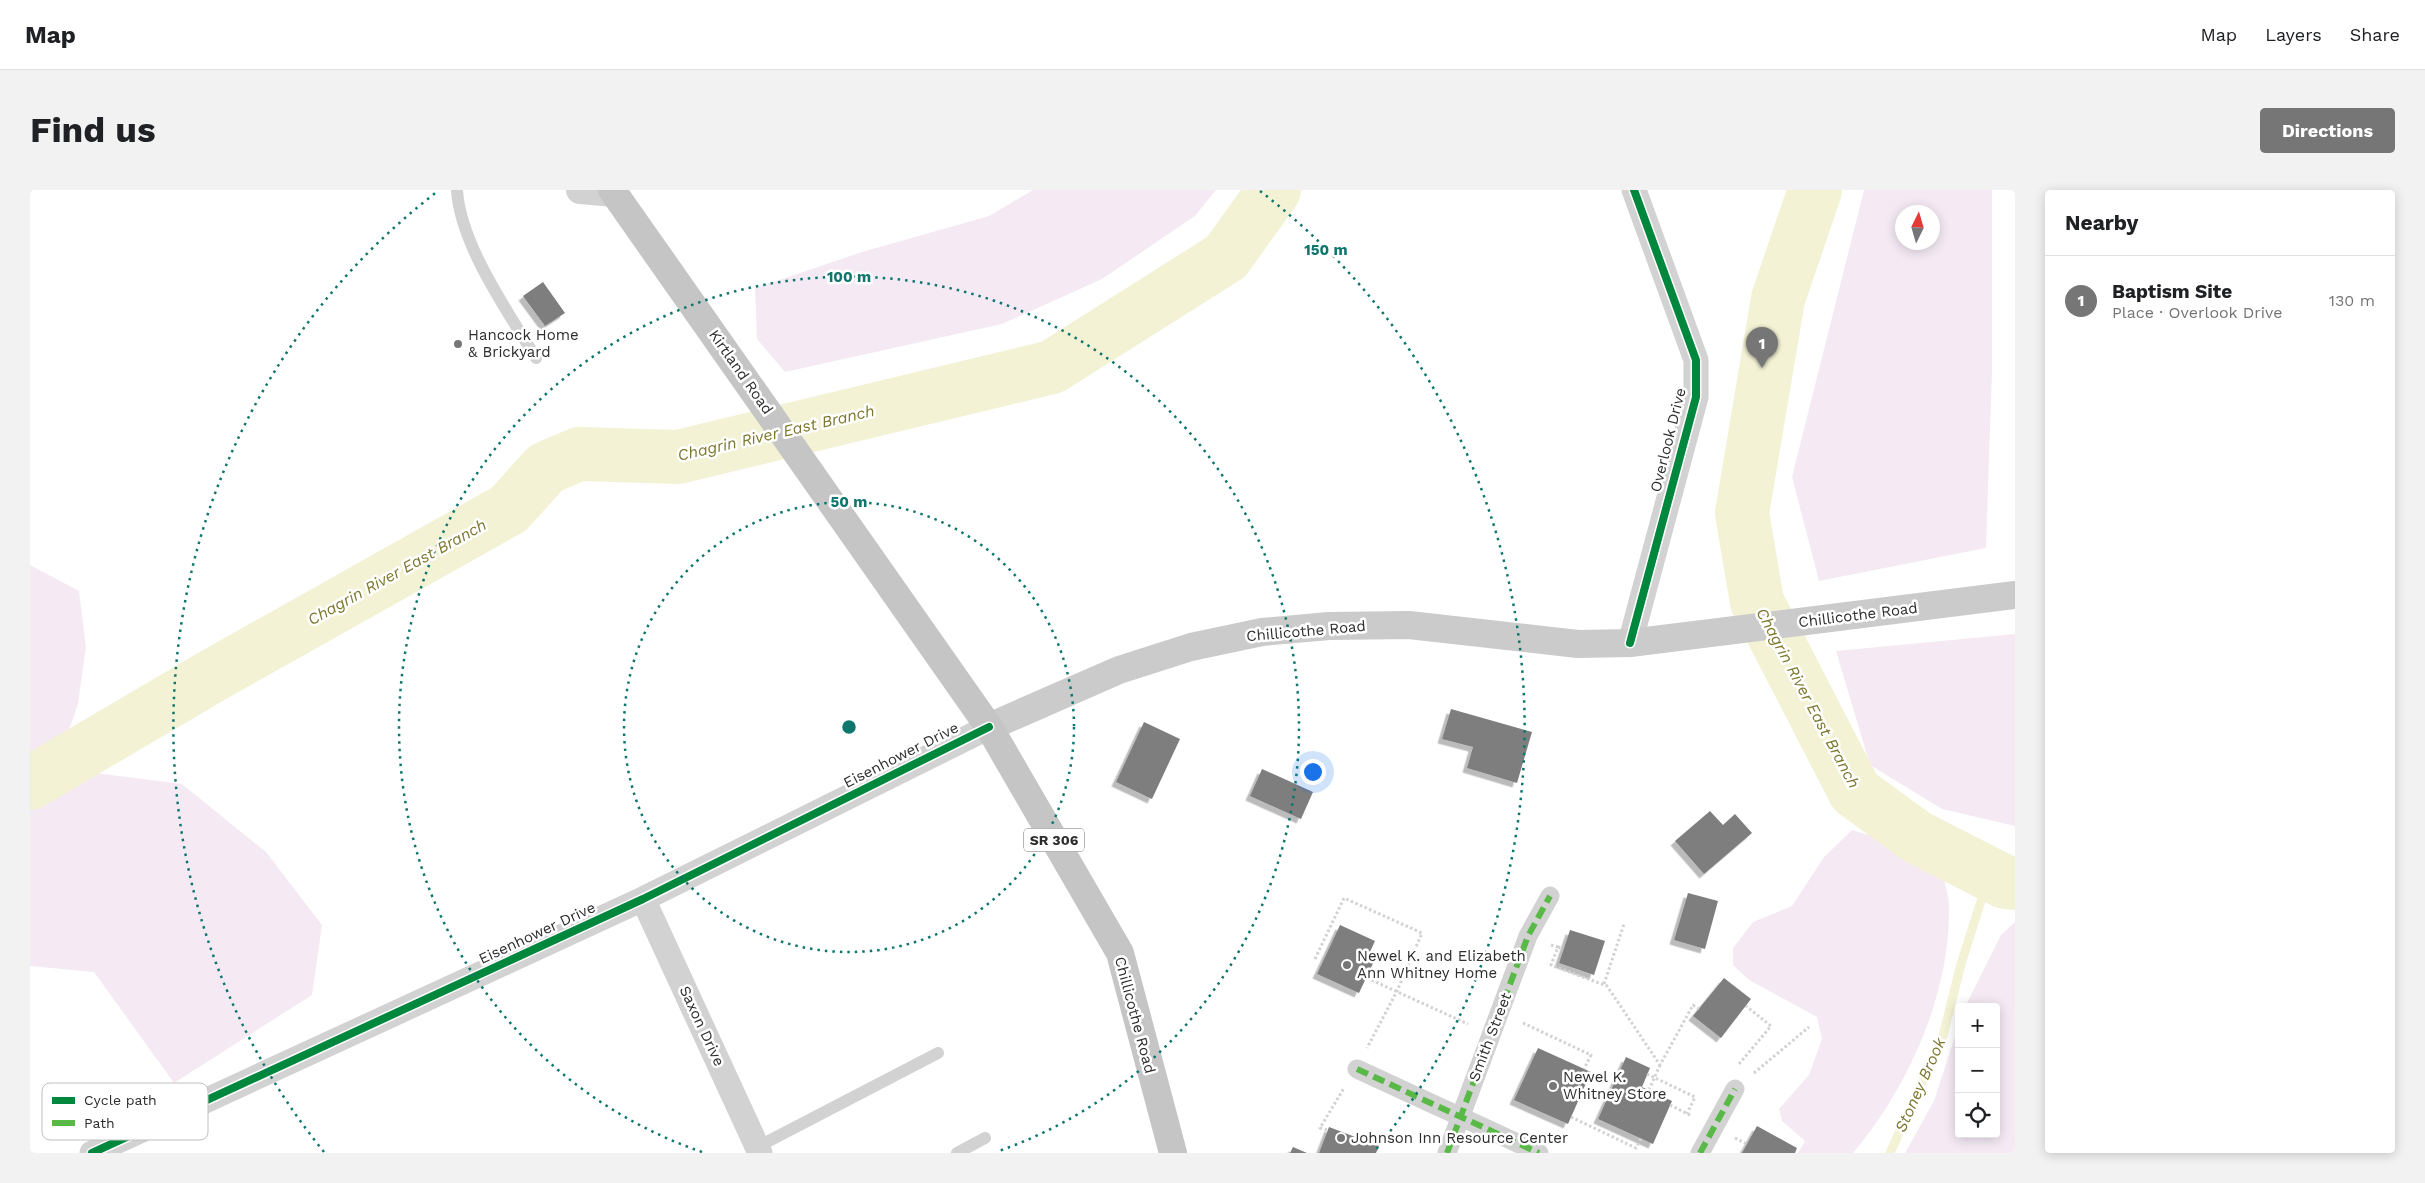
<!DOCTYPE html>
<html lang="en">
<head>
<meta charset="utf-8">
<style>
	body { margin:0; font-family:"Work Sans",sans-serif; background:#f2f2f2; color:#202124 }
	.controls { position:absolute; right:15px; bottom:15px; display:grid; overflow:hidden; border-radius:5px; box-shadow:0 2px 12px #0003 }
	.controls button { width:45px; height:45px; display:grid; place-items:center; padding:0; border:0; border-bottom:1px solid #e0e0e0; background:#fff; color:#202124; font:25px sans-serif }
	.compass { position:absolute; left:1865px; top:15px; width:45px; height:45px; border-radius:50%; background:#fff; box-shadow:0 2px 12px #0003; rotate:5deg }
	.you { position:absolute; left:1282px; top:581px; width:18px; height:18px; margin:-12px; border:4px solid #fff; border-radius:50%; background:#1a73e8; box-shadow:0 0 0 8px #1a73e833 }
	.badge { display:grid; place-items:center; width:32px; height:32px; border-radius:50%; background:#767676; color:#fff; font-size:16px; font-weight:700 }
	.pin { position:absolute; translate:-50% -41px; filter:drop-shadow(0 1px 2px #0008) }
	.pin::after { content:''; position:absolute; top:26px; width:18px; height:15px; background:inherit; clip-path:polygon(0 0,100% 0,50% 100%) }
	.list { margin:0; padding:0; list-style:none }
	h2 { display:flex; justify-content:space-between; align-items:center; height:65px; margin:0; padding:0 20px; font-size:21px }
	h2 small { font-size:16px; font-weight:400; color:#757577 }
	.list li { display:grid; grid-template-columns:32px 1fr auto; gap:15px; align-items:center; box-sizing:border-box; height:90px; padding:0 20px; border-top:1px solid #e0e0e0 }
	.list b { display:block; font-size:19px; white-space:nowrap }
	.list p { margin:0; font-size:16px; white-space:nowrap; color:#757577 }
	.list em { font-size:16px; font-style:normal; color:#757577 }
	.icon { flex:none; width:28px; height:28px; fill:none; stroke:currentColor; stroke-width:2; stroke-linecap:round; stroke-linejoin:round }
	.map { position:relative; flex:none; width:1985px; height:963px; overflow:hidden; border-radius:5px }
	header { display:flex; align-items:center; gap:30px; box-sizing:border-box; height:70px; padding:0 25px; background:#fff; border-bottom:1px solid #e0e0e0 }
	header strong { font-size:24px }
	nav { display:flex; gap:28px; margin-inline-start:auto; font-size:18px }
	.intro { display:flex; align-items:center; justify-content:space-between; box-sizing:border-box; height:120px; padding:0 30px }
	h1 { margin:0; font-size:35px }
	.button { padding:12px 22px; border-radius:5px; background:#767676; color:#fff; font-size:18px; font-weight:700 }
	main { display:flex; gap:30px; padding:0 30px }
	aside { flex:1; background:#fff; border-radius:5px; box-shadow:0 2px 12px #0003 }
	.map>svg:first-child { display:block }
</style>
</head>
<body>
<header>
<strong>Map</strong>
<nav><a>Map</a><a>Layers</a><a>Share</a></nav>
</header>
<div class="intro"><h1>Find us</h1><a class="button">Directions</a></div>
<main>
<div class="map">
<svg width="1985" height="963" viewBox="0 0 1985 963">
	<defs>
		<filter id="shadow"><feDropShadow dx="-4.5" dy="4.5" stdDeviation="0" flood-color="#0004"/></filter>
	</defs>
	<rect width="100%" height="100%" fill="#fff"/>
	<!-- green -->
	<path fill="#f5eaf4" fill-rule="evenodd" d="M 1003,0 L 1186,0 L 1165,26 L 1072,89 L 972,134 L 755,182 L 727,149 L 725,98 L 832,62 L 959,26 Z
		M 1834,0 L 1962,0 L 1962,181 L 1956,358 L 1789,391 L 1762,287 ZM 1872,22 L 1902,22 L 1902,52 L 1872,52 Z
		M 0,375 L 49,401 L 56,457 L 48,514 L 26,578 L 152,594 L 236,662 L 292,735 L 282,805 L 144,893 L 64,782 L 0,776 Z
		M 1985,444 L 1985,636 L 1912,619 L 1840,575 L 1806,461 Z
		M 1822,640 L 1871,655 L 1911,677 C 1914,690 1919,705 1919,718 C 1920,805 1878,898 1823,963 L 1768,963 L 1775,951 L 1752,931 L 1749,919 L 1779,885 L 1792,849 L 1787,827 L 1719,790 L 1703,775 L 1703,758 L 1723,732 L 1762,716 L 1794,667 Z
		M 1985,732 L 1985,963 L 1875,963 L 1904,911 L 1929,834 L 1929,944 L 1966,944 L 1966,817 L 1935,817 L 1971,745 Z"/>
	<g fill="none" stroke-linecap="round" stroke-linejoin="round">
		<!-- stream -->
		<path stroke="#f3f2d5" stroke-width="9" d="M 1860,963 L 1913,846 L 1931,774 L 1960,683"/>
		<!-- river -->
		<path stroke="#f3f2d5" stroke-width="54" d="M 1785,0 L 1748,109 L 1712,323 L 1727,412 L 1825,602 L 1887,647 L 1975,692 L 1985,693
			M 0,593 L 182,486 L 479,319 L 516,278 L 549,264 L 648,267 L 1022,177 L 1196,67 L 1244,0"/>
	</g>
	<!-- building -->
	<path fill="#7e7e7e" filter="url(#shadow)" d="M 513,92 L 535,123 L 515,136 L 493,106 Z
		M 1421,519 L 1502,542 L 1487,593 L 1437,578 L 1443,557 L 1412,549 Z
		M 1114,532 L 1150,549 L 1122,609 L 1086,592 Z
		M 1232,579 L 1283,602 L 1271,629 L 1220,606 Z
		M 1680,621 L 1693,635 L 1705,624 L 1722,643 L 1674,684 L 1645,651 Z
		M 1658,703 L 1688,711 L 1675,759 L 1644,750 Z
		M 1310,735 L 1345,751 L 1339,764 L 1346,767 L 1329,803 L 1287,784 Z
		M 1540,740 L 1575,751 L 1564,785 L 1529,773 Z
		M 1694,788 L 1721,809 L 1691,848 L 1663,826 Z
		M 1508,858 L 1561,882 L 1538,934 L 1484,910 Z
		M 1596,867 L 1620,878 L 1612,897 L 1642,911 L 1623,954 L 1568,929 Z
		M 1727,936 L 1767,958 L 1765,963 L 1712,963 Z
		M 1299,937 L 1349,956 L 1346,963 L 1289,963 Z
		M 1263,957 L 1277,963 L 1260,963 Z"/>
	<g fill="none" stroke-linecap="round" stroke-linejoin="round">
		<!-- path -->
		<path stroke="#d2d2d2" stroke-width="3" stroke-dasharray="2.5 2.5" stroke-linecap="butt" d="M 1521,755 L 1528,757 L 1521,775 L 1577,796 L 1630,875 L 1663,815 L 1669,819
			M 1528,757 L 1533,759
			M 1285,769 L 1314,708 L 1392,743 L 1367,801 L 1337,858
			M 1337,788 L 1438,834
			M 1574,794 L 1594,734
			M 1493,833 L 1561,865 L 1554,879
			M 1709,874 L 1741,836 L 1716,816
			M 1724,883 L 1779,837
			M 1617,884 L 1665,907 L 1657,924
			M 1619,900 L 1630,875
			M 1640,915 L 1662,926
			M 1541,927 L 1606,958 L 1611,948
			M 1297,940 L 1290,938 L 1314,898
			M 1705,948 L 1717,954"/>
		<!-- service -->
		<path stroke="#d2d2d2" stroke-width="12" d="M 427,0 C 430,54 478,122 506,168
			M 727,957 L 908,863
			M 927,963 L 955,948"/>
		<!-- pedestrian -->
		<path stroke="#d2d2d2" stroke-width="19" d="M 1327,879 L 1509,963
			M 1417,963 L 1498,746 L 1520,706
			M 1670,963 L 1705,899"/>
		<!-- minor -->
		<path stroke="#d2d2d2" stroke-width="25" d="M 1600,453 L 1666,207 L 1666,170 L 1604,0
			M 613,709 L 730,963
			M 62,963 L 613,709 L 959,537"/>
		<!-- tertiary -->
		<path stroke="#d2d2d2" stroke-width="28" d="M 550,0 L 584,3"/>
		<!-- secondary -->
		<path stroke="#cbcbcb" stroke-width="28" d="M 959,537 L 1089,480 L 1161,457 L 1232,442 L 1299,436 L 1379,435 L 1548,454 L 1600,453 L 1985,405"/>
		<!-- primary -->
		<path stroke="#c5c5c5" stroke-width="28" d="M 582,0 L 959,537 L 1090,763 L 1143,963"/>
		<!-- quiet -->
		<path stroke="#58b947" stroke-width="6" stroke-dasharray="12 6" stroke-linecap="butt" d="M 1327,879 L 1509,963
			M 1417,963 L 1498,746 L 1520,706
			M 1670,963 L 1705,899"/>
		<!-- cycleway casing -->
		<g stroke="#fff" stroke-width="11">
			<path id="cycleway" d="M 1600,453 L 1666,207 L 1666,170 L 1604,0
				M 62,963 L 613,709 L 959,537"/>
		</g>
		<!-- cycleway -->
		<use href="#cycleway" stroke="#00873e" stroke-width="8"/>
	</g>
	<!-- distance rings -->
	<g fill="none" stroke="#0f766e" stroke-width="2.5" stroke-dasharray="2.5 5">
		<circle cx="819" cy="537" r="225"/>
		<path d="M672 962A450 450 0 1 1 966 962"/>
		<path d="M294 962A675 675 0 0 1 408 1M1230 1A675 675 0 0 1 1344 962"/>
	</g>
	<!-- markers -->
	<g fill="#767676" stroke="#fff" stroke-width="2">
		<circle cx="428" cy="154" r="5"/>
		<circle cx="1317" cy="775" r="5"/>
		<circle cx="1523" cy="896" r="5"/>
		<circle cx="1311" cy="948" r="5"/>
	</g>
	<g text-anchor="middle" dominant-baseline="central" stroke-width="5" stroke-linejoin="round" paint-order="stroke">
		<!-- shield labels -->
		<rect fill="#fff" stroke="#6c6c6c" stroke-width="1" x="994" y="638.5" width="60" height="23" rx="4"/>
		<g font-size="14" font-weight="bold" fill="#2d2d2d">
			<text x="1024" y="650">SR 306</text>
		</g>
		<!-- poi labels -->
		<g font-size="15" fill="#2d2d2d" stroke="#fff" text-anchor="start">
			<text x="438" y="145">Hancock Home<tspan x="438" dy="17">&amp; Brickyard</tspan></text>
			<text x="1327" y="766">Newel K. and Elizabeth<tspan x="1327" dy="17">Ann Whitney Home</tspan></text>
			<text x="1533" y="887">Newel K.<tspan x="1533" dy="17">Whitney Store</tspan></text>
			<text x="1321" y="948">Johnson Inn Resource Center</text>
		</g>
		<!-- street labels -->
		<g font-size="15" fill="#2d2d2d" stroke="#fff">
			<text transform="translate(711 182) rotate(55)">Kirtland Road</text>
			<text transform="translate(1638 250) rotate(-76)">Overlook Drive</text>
			<text transform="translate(1828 425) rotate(-7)">Chillicothe Road</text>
			<text transform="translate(1276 441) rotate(-5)">Chillicothe Road</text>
			<text transform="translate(871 565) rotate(-27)">Eisenhower Drive</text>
			<text transform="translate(507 743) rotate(-25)">Eisenhower Drive</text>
			<text transform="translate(1105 825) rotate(75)">Chillicothe Road</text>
			<text transform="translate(672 836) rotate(65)">Saxon Drive</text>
			<text transform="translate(1460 847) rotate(-69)">Smith Street</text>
		</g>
		<!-- water labels -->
		<g font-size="16" font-style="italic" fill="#7b772d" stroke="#fff">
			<text transform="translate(746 243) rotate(-13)">Chagrin River East Branch</text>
			<text transform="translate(367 382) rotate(-29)">Chagrin River East Branch</text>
			<text transform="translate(1778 508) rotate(62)">Chagrin River East Branch</text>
			<text transform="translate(1890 895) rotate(-66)">Stoney Brook</text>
		</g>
	</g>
	<!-- legend -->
	<rect x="12" y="893" width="166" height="57" rx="8" fill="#fff" stroke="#c0c0c0" stroke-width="1"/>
	<rect x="22" y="907" width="23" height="7" fill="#00873e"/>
	<rect x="22" y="930" width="23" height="6" fill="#58b947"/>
	<g font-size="14" fill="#2d2d2d">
		<text x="54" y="915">Cycle path</text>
		<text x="54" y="938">Path</text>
	</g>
	<circle cx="819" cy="537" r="8" fill="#0f766e" stroke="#fff" stroke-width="2.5"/>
	<g font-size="15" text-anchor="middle" font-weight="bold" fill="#0f766e" stroke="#fff" stroke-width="5" stroke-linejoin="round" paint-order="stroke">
		<text x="1296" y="65">150 m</text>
		<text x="819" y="92">100 m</text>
		<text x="819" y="317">50 m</text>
	</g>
</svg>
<div class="controls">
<button>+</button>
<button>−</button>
<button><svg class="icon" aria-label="locate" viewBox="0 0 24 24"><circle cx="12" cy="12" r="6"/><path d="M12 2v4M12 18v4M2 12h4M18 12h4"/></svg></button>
</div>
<svg class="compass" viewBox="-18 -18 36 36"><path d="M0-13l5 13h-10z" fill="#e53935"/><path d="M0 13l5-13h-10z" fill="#757577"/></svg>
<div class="you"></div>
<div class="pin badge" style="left:1732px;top:178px">1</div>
</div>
<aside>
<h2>Nearby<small></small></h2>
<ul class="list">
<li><span class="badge">1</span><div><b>Baptism Site</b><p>Place · Overlook Drive</p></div><em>130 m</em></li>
</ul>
</aside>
</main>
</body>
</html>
